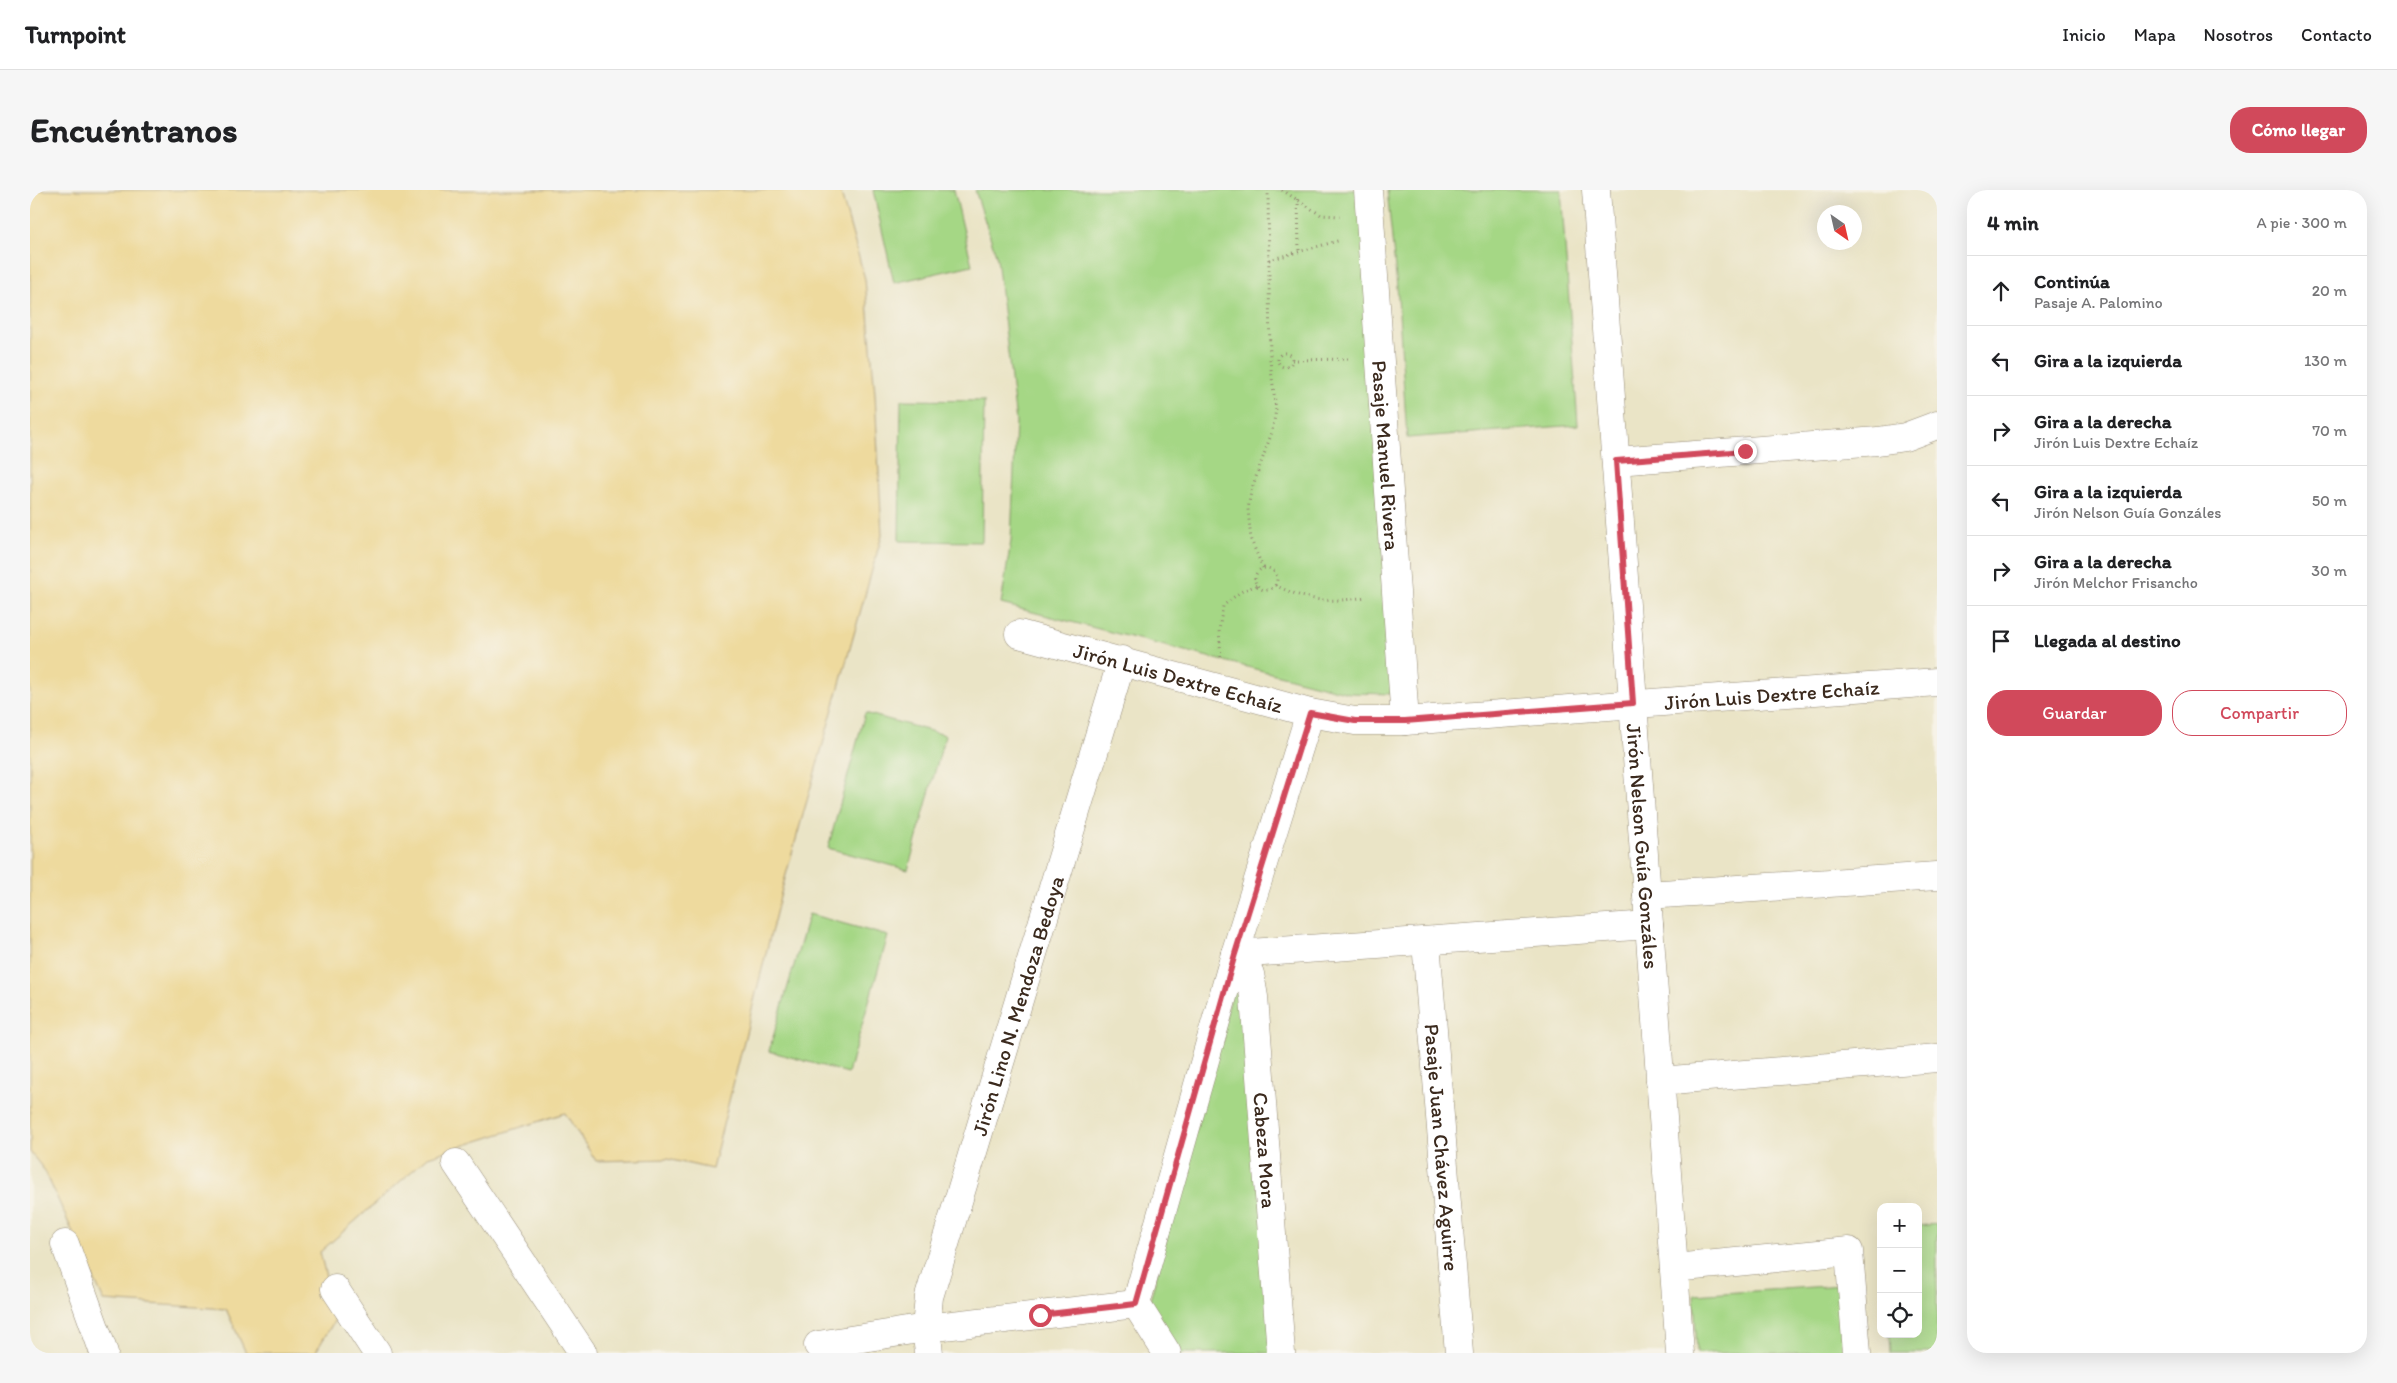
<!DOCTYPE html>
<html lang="es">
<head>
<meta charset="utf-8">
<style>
	body { margin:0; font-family:Itim,sans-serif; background:#f6f6f6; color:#202124 }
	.controls { position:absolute; right:15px; bottom:15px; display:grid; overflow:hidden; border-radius:10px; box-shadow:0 5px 20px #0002 }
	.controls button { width:45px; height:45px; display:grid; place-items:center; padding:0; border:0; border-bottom:1px solid #e0e0e0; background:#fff; color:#202124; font:25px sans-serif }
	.compass { position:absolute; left:1787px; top:15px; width:45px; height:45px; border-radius:50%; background:#fff; box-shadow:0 5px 20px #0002; rotate:146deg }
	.stop { position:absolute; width:15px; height:15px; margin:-11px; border:4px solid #d1495b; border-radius:50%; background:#fff }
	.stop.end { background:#d1495b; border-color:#fff; box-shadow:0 1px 5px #0008 }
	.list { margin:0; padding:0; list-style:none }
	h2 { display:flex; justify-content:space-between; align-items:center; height:65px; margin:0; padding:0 20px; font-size:21px }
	h2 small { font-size:16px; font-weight:400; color:#757577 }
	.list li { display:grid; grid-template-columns:32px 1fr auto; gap:15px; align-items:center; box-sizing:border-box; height:70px; padding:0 20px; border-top:1px solid #e0e0e0 }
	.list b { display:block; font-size:19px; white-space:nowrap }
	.list p { margin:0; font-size:16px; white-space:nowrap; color:#757577 }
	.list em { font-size:16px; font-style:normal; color:#757577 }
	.actions { display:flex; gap:10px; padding:15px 20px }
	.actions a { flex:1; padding:11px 0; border:1px solid #d1495b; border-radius:20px; text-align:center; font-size:18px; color:#d1495b }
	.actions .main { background:#d1495b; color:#fff }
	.icon { flex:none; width:28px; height:28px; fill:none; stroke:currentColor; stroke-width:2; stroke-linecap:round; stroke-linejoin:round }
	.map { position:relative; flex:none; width:1907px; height:1163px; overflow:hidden; border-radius:20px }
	header { display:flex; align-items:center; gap:30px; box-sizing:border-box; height:70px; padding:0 25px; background:#fff; border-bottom:1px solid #e0e0e0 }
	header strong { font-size:24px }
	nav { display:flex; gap:28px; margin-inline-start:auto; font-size:18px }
	.intro { display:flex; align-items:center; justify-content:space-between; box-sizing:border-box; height:120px; padding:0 30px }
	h1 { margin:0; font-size:35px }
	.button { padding:12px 22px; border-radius:20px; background:#d1495b; color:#fff; font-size:18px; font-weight:700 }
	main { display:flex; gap:30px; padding:0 30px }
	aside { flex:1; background:#fff; border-radius:20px; box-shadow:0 5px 20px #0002 }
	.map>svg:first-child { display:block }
</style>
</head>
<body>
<header>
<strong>Turnpoint</strong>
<nav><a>Inicio</a><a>Mapa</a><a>Nosotros</a><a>Contacto</a></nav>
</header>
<div class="intro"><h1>Encuéntranos</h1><a class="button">Cómo llegar</a></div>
<main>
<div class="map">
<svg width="1907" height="1163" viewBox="0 0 1907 1163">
	<rect width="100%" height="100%" fill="#f7f3e8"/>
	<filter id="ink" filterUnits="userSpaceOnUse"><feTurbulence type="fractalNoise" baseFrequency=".02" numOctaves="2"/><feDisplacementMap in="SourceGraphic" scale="10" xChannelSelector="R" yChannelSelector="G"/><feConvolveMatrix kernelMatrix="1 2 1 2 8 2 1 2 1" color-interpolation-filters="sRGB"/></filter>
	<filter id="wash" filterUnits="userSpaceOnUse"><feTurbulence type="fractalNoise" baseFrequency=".0096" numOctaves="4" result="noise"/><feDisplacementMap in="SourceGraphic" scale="20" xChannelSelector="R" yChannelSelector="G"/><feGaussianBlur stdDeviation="1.12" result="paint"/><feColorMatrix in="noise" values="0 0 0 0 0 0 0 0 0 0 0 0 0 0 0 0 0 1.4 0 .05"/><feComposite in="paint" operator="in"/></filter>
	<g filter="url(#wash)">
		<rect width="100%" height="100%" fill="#eae4c6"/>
		<!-- green -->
		<path fill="#a5d785" stroke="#708052" d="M 843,0 L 924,0 L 942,75 L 864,93 Z
			M 945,0 L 1332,0 L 1364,504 L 1319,503 L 971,414 L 981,351 L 986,232 L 967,68 Z
			M 1357,0 L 1531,0 L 1548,235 L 1377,248 L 1368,107 Z
			M 871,210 L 954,211 L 952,352 L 869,351 Z
			M 835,523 L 915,545 L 878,680 L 798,658 Z
			M 779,724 L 858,746 L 818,883 L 739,861 Z
			M 1207,785 L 1218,785 L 1247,1163 L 1149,1163 L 1119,1114 Z
			M 1907,1034 L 1907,1163 L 1861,1163 L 1860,1144 L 1888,1144 L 1888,1036 Z
			M 1812,1095 L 1817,1163 L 1667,1163 L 1664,1105 Z"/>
		<!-- sand -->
		<path fill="#eeda9e" stroke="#94825e" d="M 0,0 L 810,0 L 835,89 L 845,204 L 852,345 L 752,699 L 682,979 L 637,969 L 566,971 L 535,923 L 398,967 L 290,1062 L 306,1128 L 285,1163 L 216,1163 L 196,1119 L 74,1111 L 15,981 L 0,962 Z"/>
	</g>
	<g filter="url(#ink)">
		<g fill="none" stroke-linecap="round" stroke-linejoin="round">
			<!-- minor casing -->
			<g stroke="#928772" stroke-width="29">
				<g id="minor">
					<path id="s1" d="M 1338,0 L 1375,531"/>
					<path id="s2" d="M 1566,0 L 1650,1163"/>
					<path d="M 1586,271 L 1848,251 L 1875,247 L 1907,235"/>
					<path id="s3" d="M 989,444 L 1280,523 L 1325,531 L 1375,531 L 1907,492"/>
					<path d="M 1617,705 L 1907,686"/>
					<path id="s4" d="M 1396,752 L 1429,1163"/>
					<path d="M 1205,764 L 1619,735"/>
					<path id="s5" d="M 1205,764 L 1220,784 L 1224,807 L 1251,1163"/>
					<path d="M 1630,891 L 1907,868"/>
					<path d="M 426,973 L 553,1163"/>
					<path d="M 35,1054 L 74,1163"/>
					<path d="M 1644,1078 L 1819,1061 L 1827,1163"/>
					<path d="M 305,1099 L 347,1163"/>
					<path d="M 788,1155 L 896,1138 L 1106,1114"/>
					<path id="s6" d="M 899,1163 L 896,1138 L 899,1107 L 1092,470"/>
					<path d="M 1137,1163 L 1106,1114 L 1205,764 L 1280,523"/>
				</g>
			</g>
			<!-- path -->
			<path stroke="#928772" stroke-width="3" stroke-dasharray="1 4" stroke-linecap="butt" d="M 1252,0 L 1291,25 L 1310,26
				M 1268,9 L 1269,61
				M 1239,70 L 1311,50
				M1248 170a7 7 0 1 1 14 0a7 7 0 1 1-14 0Z
				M 1262,170 L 1319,169
				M 1233,378 L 1221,350 L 1218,319 L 1221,301 L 1242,242 L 1246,220 L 1240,171 L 1238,0
				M1225 389a11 11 0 1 1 22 0a11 11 0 1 1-22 0Z
				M 1245,395 C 1279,412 1298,413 1336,407
				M 1191,467 L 1189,440 L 1193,416 L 1210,402 L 1227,395"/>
			<!-- minor -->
			<use href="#minor" stroke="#fff" stroke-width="28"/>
		</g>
	</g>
	<g fill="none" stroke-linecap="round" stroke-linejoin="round" filter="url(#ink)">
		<!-- route -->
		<path stroke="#d1495b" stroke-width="6" d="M 1010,1125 L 1106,1114 L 1205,764 L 1280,523 L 1325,531 L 1375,531 L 1603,513 L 1586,271 L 1715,261"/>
	</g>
	<g text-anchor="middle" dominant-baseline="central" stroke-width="5" stroke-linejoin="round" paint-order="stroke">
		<!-- street labels -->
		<g font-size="21" fill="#3b2a1e" stroke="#f7f3e8">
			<text stroke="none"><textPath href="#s1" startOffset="266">Pasaje Manuel Rivera</textPath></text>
			<text stroke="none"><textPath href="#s3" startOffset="165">Jirón Luis Dextre Echaíz</textPath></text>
			<text stroke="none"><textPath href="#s3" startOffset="765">Jirón Luis Dextre Echaíz</textPath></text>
			<text stroke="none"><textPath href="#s2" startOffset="658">Jirón Nelson Guía Gonzáles</textPath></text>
			<text stroke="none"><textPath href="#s6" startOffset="361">Jirón Lino N. Mendoza Bedoya</textPath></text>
			<text stroke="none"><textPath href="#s4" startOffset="206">Pasaje Juan Chávez Aguirre</textPath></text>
			<text stroke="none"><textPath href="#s5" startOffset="202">Cabeza Mora</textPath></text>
		</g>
	</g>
</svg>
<div class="controls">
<button>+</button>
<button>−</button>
<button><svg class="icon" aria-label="locate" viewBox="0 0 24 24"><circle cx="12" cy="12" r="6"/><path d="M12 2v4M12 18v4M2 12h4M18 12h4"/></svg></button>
</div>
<svg class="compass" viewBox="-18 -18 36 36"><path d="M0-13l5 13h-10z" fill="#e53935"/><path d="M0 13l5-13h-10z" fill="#757577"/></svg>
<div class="stop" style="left:1010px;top:1125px"></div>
<div class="stop end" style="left:1715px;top:261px"></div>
</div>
<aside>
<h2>4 min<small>A pie · 300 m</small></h2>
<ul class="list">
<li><svg class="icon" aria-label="ahead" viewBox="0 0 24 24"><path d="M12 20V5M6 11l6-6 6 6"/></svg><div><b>Continúa</b><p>Pasaje A. Palomino</p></div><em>20 m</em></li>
<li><svg class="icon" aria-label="left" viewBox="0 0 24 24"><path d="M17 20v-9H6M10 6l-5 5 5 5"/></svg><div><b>Gira a la izquierda</b></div><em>130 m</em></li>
<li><svg class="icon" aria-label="right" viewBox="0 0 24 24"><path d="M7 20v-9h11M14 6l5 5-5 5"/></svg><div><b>Gira a la derecha</b><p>Jirón Luis Dextre Echaíz</p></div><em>70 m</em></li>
<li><svg class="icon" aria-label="left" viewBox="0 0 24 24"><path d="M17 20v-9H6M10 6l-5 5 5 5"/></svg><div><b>Gira a la izquierda</b><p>Jirón Nelson Guía Gonzáles</p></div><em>50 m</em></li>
<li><svg class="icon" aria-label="right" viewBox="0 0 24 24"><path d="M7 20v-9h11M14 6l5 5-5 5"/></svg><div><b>Gira a la derecha</b><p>Jirón Melchor Frisancho</p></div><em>30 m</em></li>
<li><svg class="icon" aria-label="arrive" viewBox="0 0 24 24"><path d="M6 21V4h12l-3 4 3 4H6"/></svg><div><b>Llegada al destino</b></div></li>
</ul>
<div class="actions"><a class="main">Guardar</a><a>Compartir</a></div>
</aside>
</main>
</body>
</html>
